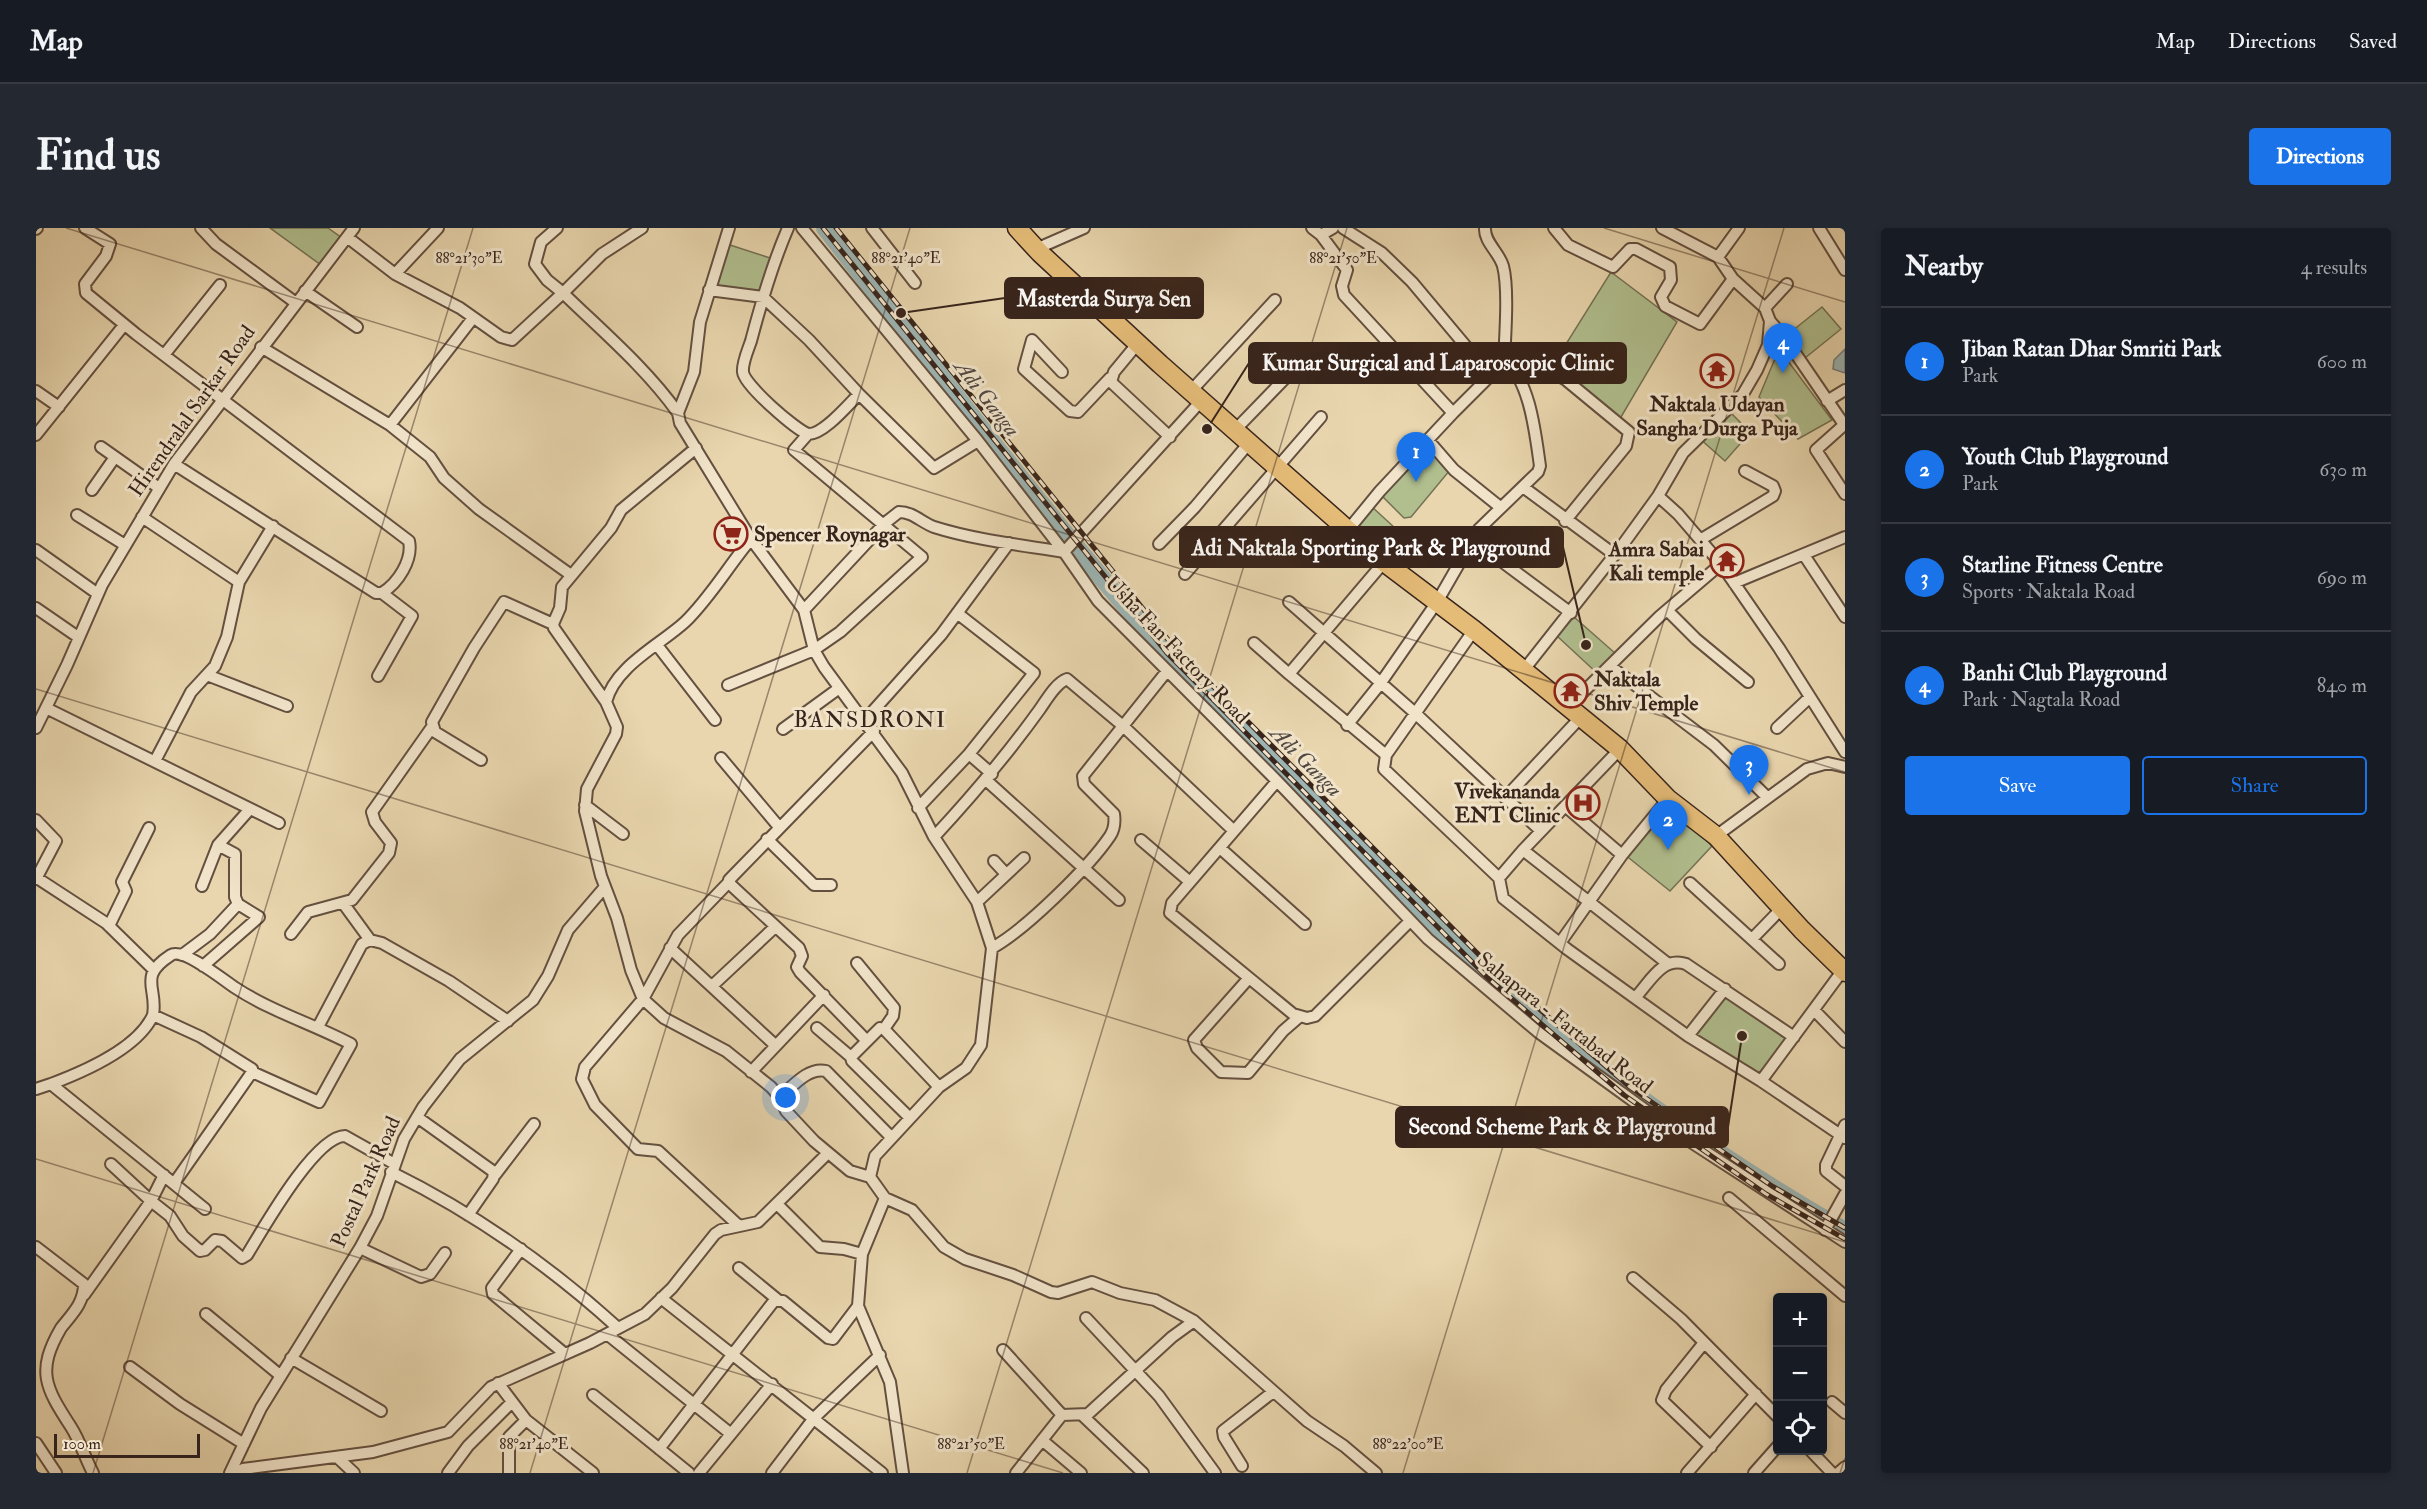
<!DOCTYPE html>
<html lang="en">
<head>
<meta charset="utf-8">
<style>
	body { margin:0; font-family:"IM FELL Double Pica",serif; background:#242831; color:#f1f3f6 }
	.controls { position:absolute; right:18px; bottom:18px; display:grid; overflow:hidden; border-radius:6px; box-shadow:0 3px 9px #0003 }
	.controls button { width:54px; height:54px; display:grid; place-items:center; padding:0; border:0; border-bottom:2px solid #363941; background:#171b24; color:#f1f3f6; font:30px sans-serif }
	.scale { position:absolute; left:18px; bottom:15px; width:146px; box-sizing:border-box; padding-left:6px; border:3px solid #38241b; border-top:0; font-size:16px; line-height:21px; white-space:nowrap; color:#38241b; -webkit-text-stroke:4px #f1e4ca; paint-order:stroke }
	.you { position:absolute; left:750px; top:870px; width:21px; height:21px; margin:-15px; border:4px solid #fff; border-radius:50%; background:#1a73e8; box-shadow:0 0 0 9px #1a73e833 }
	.badge { display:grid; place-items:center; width:39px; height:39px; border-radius:50%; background:#1a73e8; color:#fff; font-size:20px; font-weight:700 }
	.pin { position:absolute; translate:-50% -50px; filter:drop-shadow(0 2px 3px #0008) }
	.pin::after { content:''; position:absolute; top:32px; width:21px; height:18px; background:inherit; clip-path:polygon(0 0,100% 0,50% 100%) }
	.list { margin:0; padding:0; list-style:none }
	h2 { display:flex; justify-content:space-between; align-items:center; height:78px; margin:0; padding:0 24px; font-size:26px }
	h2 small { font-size:20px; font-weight:400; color:#9ea1a6 }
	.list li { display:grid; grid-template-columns:39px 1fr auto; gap:18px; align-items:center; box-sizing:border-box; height:108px; padding:0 24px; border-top:2px solid #363941 }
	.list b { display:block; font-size:22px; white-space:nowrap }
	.list p { margin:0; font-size:20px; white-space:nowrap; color:#9ea1a6 }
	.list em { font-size:20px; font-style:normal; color:#9ea1a6 }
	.actions { display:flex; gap:12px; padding:18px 24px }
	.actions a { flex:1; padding:14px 0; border:2px solid #1a73e8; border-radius:6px; text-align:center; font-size:21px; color:#1a73e8 }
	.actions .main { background:#1a73e8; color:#fff }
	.icon { flex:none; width:33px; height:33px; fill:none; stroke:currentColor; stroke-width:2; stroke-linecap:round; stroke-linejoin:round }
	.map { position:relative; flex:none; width:1809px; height:1245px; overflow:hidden; border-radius:6px }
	header { display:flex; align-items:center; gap:36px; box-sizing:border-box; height:84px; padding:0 30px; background:#171b24; border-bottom:2px solid #363941 }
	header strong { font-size:28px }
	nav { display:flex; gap:33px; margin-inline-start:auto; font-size:21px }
	.intro { display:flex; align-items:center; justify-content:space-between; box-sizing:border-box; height:144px; padding:0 36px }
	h1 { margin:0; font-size:42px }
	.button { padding:15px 27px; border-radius:6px; background:#1a73e8; color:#fff; font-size:21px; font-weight:700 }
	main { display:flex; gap:36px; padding:0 36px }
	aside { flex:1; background:#171b24; border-radius:6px; box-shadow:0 3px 9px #0003 }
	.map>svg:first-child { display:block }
</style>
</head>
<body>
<header>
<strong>Map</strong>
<nav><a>Map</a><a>Directions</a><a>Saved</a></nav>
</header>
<div class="intro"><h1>Find us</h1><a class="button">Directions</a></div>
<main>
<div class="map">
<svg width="1809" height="1245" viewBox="0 0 1809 1245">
	<rect width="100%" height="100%" fill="#e9d6ae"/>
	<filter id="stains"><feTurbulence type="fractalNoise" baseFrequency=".00333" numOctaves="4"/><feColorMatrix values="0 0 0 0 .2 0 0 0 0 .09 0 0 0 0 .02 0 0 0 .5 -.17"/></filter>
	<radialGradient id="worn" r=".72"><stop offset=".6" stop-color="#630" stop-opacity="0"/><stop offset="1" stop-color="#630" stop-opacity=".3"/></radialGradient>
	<!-- green -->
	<path fill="#b1bf8f" stroke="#747255" stroke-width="1.5" d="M 234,0 L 292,0 L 306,10 L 285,37 Z
		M 691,16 L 737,31 L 723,74 L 676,61 Z
		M 1575,44 L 1641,94 L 1582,194 L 1515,140 Z
		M 1786,79 L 1805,101 L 1769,130 L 1751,107 Z
		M 1743,121 L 1796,192 L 1762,211 L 1723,169 Z
		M 1692,182 L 1709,199 L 1700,209 L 1704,216 L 1689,233 L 1663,210 Z
		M 1391,217 L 1414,242 L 1375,289 L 1368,290 L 1344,266 Z
		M 1335,278 L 1359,300 L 1343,321 L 1318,299 Z
		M 1538,389 L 1580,426 L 1562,446 L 1521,408 Z
		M 1633,577 L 1676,618 L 1634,663 L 1588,626 Z
		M 1691,764 L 1755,810 L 1725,851 L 1658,807 Z"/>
	<!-- water -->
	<path fill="#9cb6b5" stroke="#747c77" stroke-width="1.5" d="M 1809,121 L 1809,145 L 1797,141 L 1798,132 Z"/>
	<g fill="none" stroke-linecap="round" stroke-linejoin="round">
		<!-- river -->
		<path stroke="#9cb6b5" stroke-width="18" d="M 789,0 C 886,123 980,248 1081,368 C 1133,429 1190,484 1246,541 C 1314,613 1382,685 1456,750 C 1564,846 1684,931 1809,1003"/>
		<!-- minor casing -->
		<g stroke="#645040" stroke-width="14">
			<path id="minor" d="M 49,0 L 74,16 L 70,28 L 49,56 L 50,65 L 100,106 L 373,313 C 377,332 362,355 346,365 L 340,365 L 138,236
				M 165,0 L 180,16 L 260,75
				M 606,0 L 566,26 L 527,65 C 566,103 610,140 642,185
				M 693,0 L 664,94 L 658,144 L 642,185 L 644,195 L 715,311 L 768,382 L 778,422 L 788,439 L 866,545 L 898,609 L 941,674 L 956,720 L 945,817 L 930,840 L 903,859 L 839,928 L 834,949 L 849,970 L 826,1026 L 822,1078 L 854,1154 L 867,1245
				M 752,0 C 736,37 725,75 715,113 C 712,122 706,135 707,144 C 708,157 760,202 772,206 C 787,207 812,177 823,166
				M 766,0 L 942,213 L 1028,324 L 1062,373 L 1241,553 L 1392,711 L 1502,804 L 1644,907 L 1809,1014
				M 836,0 L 879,55
				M 1276,0 L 1285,7 L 1297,0
				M 1307,0 L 1346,25 L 1376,54 L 1454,147
				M 1518,0 L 1532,17 L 1577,39 L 1594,21 L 1600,21 L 1634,39 L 1635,52 L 1625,69 L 1629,78 L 1664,96 L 1697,51
				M 1626,0 L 1682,29 L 1703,0
				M 1783,0 L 1809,42
				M 0,1 L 1,0
				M 1285,7 L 1311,42 L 1306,58 L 1308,67 L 1417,185 L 1344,263 L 1312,302
				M 311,9 L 359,46 L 424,80 L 465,109 L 476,112 L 527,65 L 511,52 L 499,36 L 505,14 L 521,0
				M 1000,21 L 1048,0
				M 359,46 L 402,0
				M 673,62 L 727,69 L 773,112 L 823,166 L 898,240 L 942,213
				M 269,63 L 321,99
				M 1729,80 L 1751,56
				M 1734,93 L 1751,113 L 1809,198
				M 1102,115 L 1078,144 L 1075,154 L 1134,209
				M 225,119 L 354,197 L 394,229 L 408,250 L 443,281 L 535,347
				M 128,127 L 184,57
				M 1476,138 L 1503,136 L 1530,152 L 1593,204 L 1590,218 L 1529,293
				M 1026,144 L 996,112 L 988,141 L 1034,183 L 1042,184 L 1074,150
				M 0,163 L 23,179
				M 1155,163 L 1239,72
				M 1791,173 L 1809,162
				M 1417,185 L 1468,134 C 1469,109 1473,61 1467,38 C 1463,24 1448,14 1449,0
				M 354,197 L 437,90
				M 1808,197 L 1780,222 L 1809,266
				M 1199,202 L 1263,136 L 1279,128
				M 0,207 L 88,97
				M 1392,212 L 1418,242 L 1464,279
				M 65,219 L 123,260
				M 1487,259 L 1579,327
				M 56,262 L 79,229
				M 1622,268 L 1642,286 L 1685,336
				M 41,287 L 89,317
				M 106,289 L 203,354
				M 715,311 C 693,337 674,370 649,394 C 624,417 579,438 570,474 L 581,499 L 580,506 L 551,561 L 549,583 L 565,648 L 581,690 L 595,742 L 607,771 L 628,790 L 690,823 L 735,859 L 744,869 L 750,883 L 778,913 L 814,943 L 834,949
				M 1437,312 L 1535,385
				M 1664,312 L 1737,268 L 1739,263 L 1737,258 L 1709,243
				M 1123,316 L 1159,279 L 1213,215
				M 0,322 L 62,366
				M 1028,324 L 1166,172
				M 1768,327 L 1809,389
				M 1348,334 L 1253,446 L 1350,527 L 1348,541 L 1463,650 L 1467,670 L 1531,721 L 1599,770
				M 1149,346 L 1285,189
				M 1698,355 L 1809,309
				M 1253,374 L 1379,485 L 1505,603
				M 0,380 L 42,409
				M 768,382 L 849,295 L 863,284 C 877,284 885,294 898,299 C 939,312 985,317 1028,324
				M 1631,382 L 1660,411 L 1712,454
				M 1218,415 L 1253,446
				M 621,417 L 679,492
				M 1574,438 L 1678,517 L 1731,569
				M 1487,443 L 1588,315 L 1622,268 L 1647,225 L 1707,166 L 1721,142 L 1732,117 L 1734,93 L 1729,80 L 1697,51 L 1682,29
				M 171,447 L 251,478
				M 342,448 L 376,388 L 346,365
				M 692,457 L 778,422 L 804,404 L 886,329 L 758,222 L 772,206
				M 570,474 L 518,400 L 517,396 L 524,380 L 526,359 L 575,300 L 585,282 L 660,220
				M 10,480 L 243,595
				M 1531,480 L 1624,388 L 1685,336 L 1743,420 L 1809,524
				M 829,492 L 905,407 L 973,315
				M 1311,497 L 1344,456 L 1401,374 L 1443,301 L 1502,244 L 1504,238 C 1500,211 1494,148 1468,134
				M 0,500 L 31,437 L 66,357 L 138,236 L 318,0
				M 1741,500 L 1774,469
				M 747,501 L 802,461
				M 933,526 L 956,546
				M 1350,527 L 1438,402
				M 685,530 L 743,599
				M 445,532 L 399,504 L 396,494 L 438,420 L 468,374 L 517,396
				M 119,533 L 155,464 L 179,438 L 191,409 L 203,354 L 237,298
				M 950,552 L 1083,672
				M 1241,553 L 1136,675 L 1134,685 L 1257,786 L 1271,790 L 1279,788 L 1374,693
				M 1469,570 L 1544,490
				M 549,577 L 587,606
				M 1529,578 L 1586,627
				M 882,580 L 933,526 L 998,445 L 921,385
				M 0,592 L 20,613 L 0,651
				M 1680,608 L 1771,541 L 1792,535 L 1809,539
				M 898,609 C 936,568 971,527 1004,481 C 1011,471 1020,455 1031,451 L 1087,498 L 1198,603
				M 731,611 L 778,657 L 795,657
				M 1105,612 L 1154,654
				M 1184,620 L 1269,696
				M 1487,622 L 1631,735
				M 958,633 L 970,646
				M 1,650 L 70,695 L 118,742
				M 1463,650 L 1487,622 L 1584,521
				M 693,654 L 642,707 L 607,771 L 549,839 L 546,851 L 559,877 L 602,921 L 622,923 L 702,997
				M 1654,655 L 1743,736
				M 166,658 L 182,617 L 214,581
				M 941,674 L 988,630
				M 307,675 L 334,712
				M 73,698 L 90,663 L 86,654 L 113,600
				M 255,706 L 272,684 L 316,672 L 353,625 L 355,615 L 339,594 L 336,584 L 396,499
				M 1716,711 L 1746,680
				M 1524,715 L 1586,627 L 1632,571
				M 634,720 L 739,817
				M 956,720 C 989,702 1053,639 1074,608 C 1078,602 1079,593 1078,586 L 1048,556 L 1047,548 L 1131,443
				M 146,727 L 174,706 L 202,676
				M 821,735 L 858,780 L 857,788 L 848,801
				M 167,738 L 223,689 L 202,676 L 199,669 L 199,626 L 182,617
				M 1807,742 L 1725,853 L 1809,910
				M 1213,750 L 1158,812 L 1161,820 L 1185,844 L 1212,845 L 1247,803 L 1262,790
				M 676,758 L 739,699
				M 1778,782 L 1809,814
				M 117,787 L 165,809 L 216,841 L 214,847 L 139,954
				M 282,799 L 326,716 L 334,712 L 346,715 L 413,753 L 472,793
				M 781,800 L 815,829
				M 1652,808 L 1689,761
				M 831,813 L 764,744 L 761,739 L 766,728 L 763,720 L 695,657 L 693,652 L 838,503
				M 715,844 L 788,767
				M 1725,853 L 1652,808 L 1599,770 C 1614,754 1626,728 1650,736 L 1758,809
				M 15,856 C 47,844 102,821 117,787 C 122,759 101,749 135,727 C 146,719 188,752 198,759 C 234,783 277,796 315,816 L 283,874 L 216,844
				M 0,861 L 15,856 L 169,981
				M 744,869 C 757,858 772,839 790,843 L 855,909
				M 381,889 L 458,944 L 457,951 L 432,987
				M 874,890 L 816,833 L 815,829 L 844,800 L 848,801 L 903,859
				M 1809,897 L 1790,937 L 1790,943 L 1809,958
				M 355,944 C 438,985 514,1038 582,1100
				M 128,947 L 115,973 L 134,988 L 147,1008 L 164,1023 L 169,1022 L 179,1012 L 186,1013 L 206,1030 L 211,1027 C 227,1001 279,908 309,908 L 357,935
				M 459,947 L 498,896
				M 849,970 L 876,982 L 908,1019 L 929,1031 L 977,1047 L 1015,1064 L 1022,1065 L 1056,1054 L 1084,1065 L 1119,1072 L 1158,1093 L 1271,1193 L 1308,1218 L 1340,1245
				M 1693,970 L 1809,1068
				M 741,976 L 784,1019 L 808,1021 L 826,1026
				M 1789,1002 L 1809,966
				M 0,1019 L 48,1056 C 48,1075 36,1086 25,1100 C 0,1143 9,1159 35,1199 C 44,1213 49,1230 57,1245
				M 324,1020 L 385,1049 L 394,1046 L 409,1025
				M 485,1021 L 456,1060 L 457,1066 L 529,1126
				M 703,1040 L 742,1072
				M 1597,1050 L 1645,1091 L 1742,1189
				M 48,1067 L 115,973 L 75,936
				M 625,1070 L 846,1245
				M 170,1086 L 245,1148
				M 1050,1090 L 1123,1168 L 1179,1245
				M 571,1106 L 695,1206
				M 1667,1116 L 1630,1162 L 1626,1172 L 1675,1219
				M 967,1122 L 1026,1187
				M 255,1130 L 345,1183
				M 94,1139 L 144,1176 L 208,1216
				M 462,1155 L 490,1192 L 557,1245
				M 557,1167 L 653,1245
				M 1796,1174 L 1809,1185
				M 1046,1187 L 1107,1245
				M 1006,1212 L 1045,1245
				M 0,1215 L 20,1245
				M 623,1221 L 738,1073 L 747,1073 L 792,1110 L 797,1111 L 822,1078
				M 1774,1222 L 1796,1245
				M 302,1230 L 318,1245
				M 1206,1238 L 1188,1209 L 1187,1203 L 1237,1164
				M 194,1245 L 225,1180 L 324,1020 L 341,988 L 368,911 L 387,879 L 424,831 L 497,772 L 512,748 L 532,702 L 568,660
				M 198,1245 L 207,1241 L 337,1224 L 412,1204 L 455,1159 L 554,1115 L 609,1086 L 636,1060 L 679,1006 L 685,1002 L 722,994 L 792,925
				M 412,1245 L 432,1218 L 476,1174
				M 473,1245 L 473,1209 L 490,1192
				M 663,1245 L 736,1156
				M 736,1245 L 778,1190 L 844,1127
				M 980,1245 L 1026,1187 L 1052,1186 L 1136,1109 L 1158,1093
				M 1651,1245 L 1720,1166
				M 1718,1245 L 1742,1218
				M 1802,1245 L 1809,1239"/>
		</g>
		<!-- primary casing -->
		<g stroke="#38241b" stroke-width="21">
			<path id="primary" d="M 981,0 L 1004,25 L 1124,136 L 1348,334 L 1438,402 L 1584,521 L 1632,571 L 1680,608 L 1766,702 L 1809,744"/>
		</g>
		<!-- minor -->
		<use href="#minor" stroke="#f1e4ca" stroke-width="10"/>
		<!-- primary -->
		<use href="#primary" stroke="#e4bb77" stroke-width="18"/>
		<!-- rail casing -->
		<g stroke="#38241b" stroke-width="5">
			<path id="rail" d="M 787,0 L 1131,425 L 1453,751 L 1588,867 L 1730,966 L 1809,1011
				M 800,0 L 1138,419 L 1460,744 L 1594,859 L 1736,958 L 1809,1000"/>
		</g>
		<!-- rail -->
		<use href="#rail" stroke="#f1e4ca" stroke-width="3" stroke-dasharray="9" stroke-linecap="butt"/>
	</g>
	<!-- ticks -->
	<path fill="none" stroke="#38241b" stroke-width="1.5" stroke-opacity="0.45" d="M 30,0 L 1809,544M 1568,0 L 1809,74M 0,1 L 0,0M 0,461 L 1809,1014M 0,931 L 1027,1245M 57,1245 L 437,0M 494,1245 L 874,0M 931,1245 L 1311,0M 1367,1245 L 1748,0M 1804,1245 L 1809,1230"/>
	<!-- icons -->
	<defs>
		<g id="temple-ring" transform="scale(1.725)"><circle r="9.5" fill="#f1e4ca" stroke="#8f2418" stroke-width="1.5"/><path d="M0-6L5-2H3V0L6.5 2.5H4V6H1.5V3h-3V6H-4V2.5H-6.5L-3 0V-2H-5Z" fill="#8f2418"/></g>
		<g id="supermarket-ring" transform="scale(1.725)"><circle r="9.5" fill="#f1e4ca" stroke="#8f2418" stroke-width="1.5"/><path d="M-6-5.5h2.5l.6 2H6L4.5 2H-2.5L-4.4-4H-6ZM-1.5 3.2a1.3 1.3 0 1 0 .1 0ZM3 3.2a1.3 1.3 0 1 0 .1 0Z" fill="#8f2418"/></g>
		<g id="hospital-ring" transform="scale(1.725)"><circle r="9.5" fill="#f1e4ca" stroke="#8f2418" stroke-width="1.5"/><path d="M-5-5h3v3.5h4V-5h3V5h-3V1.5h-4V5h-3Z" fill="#8f2418"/></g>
	</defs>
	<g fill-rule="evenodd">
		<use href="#temple-ring" x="1681" y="143"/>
		<use href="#supermarket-ring" x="695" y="306"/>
		<use href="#temple-ring" x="1691" y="333"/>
		<use href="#temple-ring" x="1535" y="463"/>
		<use href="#hospital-ring" x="1547" y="575"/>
	</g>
	<g text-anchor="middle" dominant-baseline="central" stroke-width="6" stroke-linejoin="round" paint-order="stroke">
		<!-- poi labels -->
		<g font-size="21" font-weight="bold" fill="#38241b" stroke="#f1e4ca" text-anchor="start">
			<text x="1681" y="176" text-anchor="middle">Naktala Udayan<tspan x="1681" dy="24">Sangha Durga Puja</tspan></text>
			<text x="718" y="306">Spencer Roynagar</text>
			<text x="1668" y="321" text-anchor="end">Amra Sabai<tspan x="1668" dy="24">Kali temple</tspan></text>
			<text x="1558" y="451">Naktala<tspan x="1558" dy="24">Shiv Temple</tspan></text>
			<text x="1524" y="563" text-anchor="end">Vivekananda<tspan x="1524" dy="24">ENT Clinic</tspan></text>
		</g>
		<!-- street labels -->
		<g font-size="21" fill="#38241b" stroke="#f1e4ca">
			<text transform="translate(156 183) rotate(-55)">Hirendralal Sarkar Road</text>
			<text transform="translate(1141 422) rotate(46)">Usha Fan Factory Road</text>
			<text transform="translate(1529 795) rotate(38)">Sahapara - Fartabad Road</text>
			<text transform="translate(330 954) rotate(-66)">Postal Park Road</text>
		</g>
		<!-- water labels -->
		<g font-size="22" font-style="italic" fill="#514842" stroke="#f1e4ca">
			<text transform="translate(951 170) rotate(52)">Adi Ganga</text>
			<text transform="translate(1270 533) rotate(45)">Adi Ganga</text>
		</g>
		<!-- neighbourhood labels -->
		<g font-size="22" letter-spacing="1.5" fill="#38241b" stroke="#f1e4ca">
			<text x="834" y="492">BANSDRONI</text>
		</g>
	</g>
	<g font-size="15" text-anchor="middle" fill="#38241b" stroke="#f1e4ca" stroke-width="6" stroke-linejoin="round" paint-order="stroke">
		<text x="433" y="35">88°21'30"E</text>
		<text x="870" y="35">88°21'40"E</text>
		<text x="1307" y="35">88°21'50"E</text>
		<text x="498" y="1221">88°21'40"E</text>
		<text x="935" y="1221">88°21'50"E</text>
		<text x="1372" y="1221">88°22'00"E</text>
	</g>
	<!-- callouts -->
	<path fill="none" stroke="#38241b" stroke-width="2" d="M865 85L969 70M1171 201L1213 135M1550 417L1527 319M1706 808L1692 899"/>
	<g fill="#38241b" stroke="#f1e4ca" stroke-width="2">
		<circle cx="865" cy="85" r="6"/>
		<circle cx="1171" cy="201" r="6"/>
		<circle cx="1550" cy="417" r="6"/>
		<circle cx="1706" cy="808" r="6"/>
	</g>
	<g fill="#38241b" stroke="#38241b" stroke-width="2">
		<rect x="969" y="50" width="198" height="40" rx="6"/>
		<rect x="1213" y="115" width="377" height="40" rx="6"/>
		<rect x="1144" y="299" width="383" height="40" rx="6"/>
		<rect x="1360" y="879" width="332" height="40" rx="6"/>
	</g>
	<g font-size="22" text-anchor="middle" font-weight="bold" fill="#fff">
		<text x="1068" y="78">Masterda Surya Sen</text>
		<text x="1402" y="142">Kumar Surgical and Laparoscopic Clinic</text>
		<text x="1335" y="327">Adi Naktala Sporting Park &amp; Playground</text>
		<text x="1526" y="906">Second Scheme Park &amp; Playground</text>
	</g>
	<rect width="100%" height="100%" filter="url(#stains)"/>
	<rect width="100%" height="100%" fill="url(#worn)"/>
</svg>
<div class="controls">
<button>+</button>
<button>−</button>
<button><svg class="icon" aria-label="locate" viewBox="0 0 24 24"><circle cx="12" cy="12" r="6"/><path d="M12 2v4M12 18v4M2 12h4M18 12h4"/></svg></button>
</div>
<div class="scale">100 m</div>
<div class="you"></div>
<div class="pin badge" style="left:1380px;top:254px">1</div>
<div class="pin badge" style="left:1632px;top:622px">2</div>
<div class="pin badge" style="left:1713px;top:567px">3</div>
<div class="pin badge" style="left:1747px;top:145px">4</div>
</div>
<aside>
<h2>Nearby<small>4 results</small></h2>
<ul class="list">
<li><span class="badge">1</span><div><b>Jiban Ratan Dhar Smriti Park</b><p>Park</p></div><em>600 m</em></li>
<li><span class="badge">2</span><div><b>Youth Club Playground</b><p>Park</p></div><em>630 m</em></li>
<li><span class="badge">3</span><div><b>Starline Fitness Centre</b><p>Sports · Naktala Road</p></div><em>690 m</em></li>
<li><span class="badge">4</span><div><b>Banhi Club Playground</b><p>Park · Nagtala Road</p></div><em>840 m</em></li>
</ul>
<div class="actions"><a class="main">Save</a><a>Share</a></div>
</aside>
</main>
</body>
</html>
